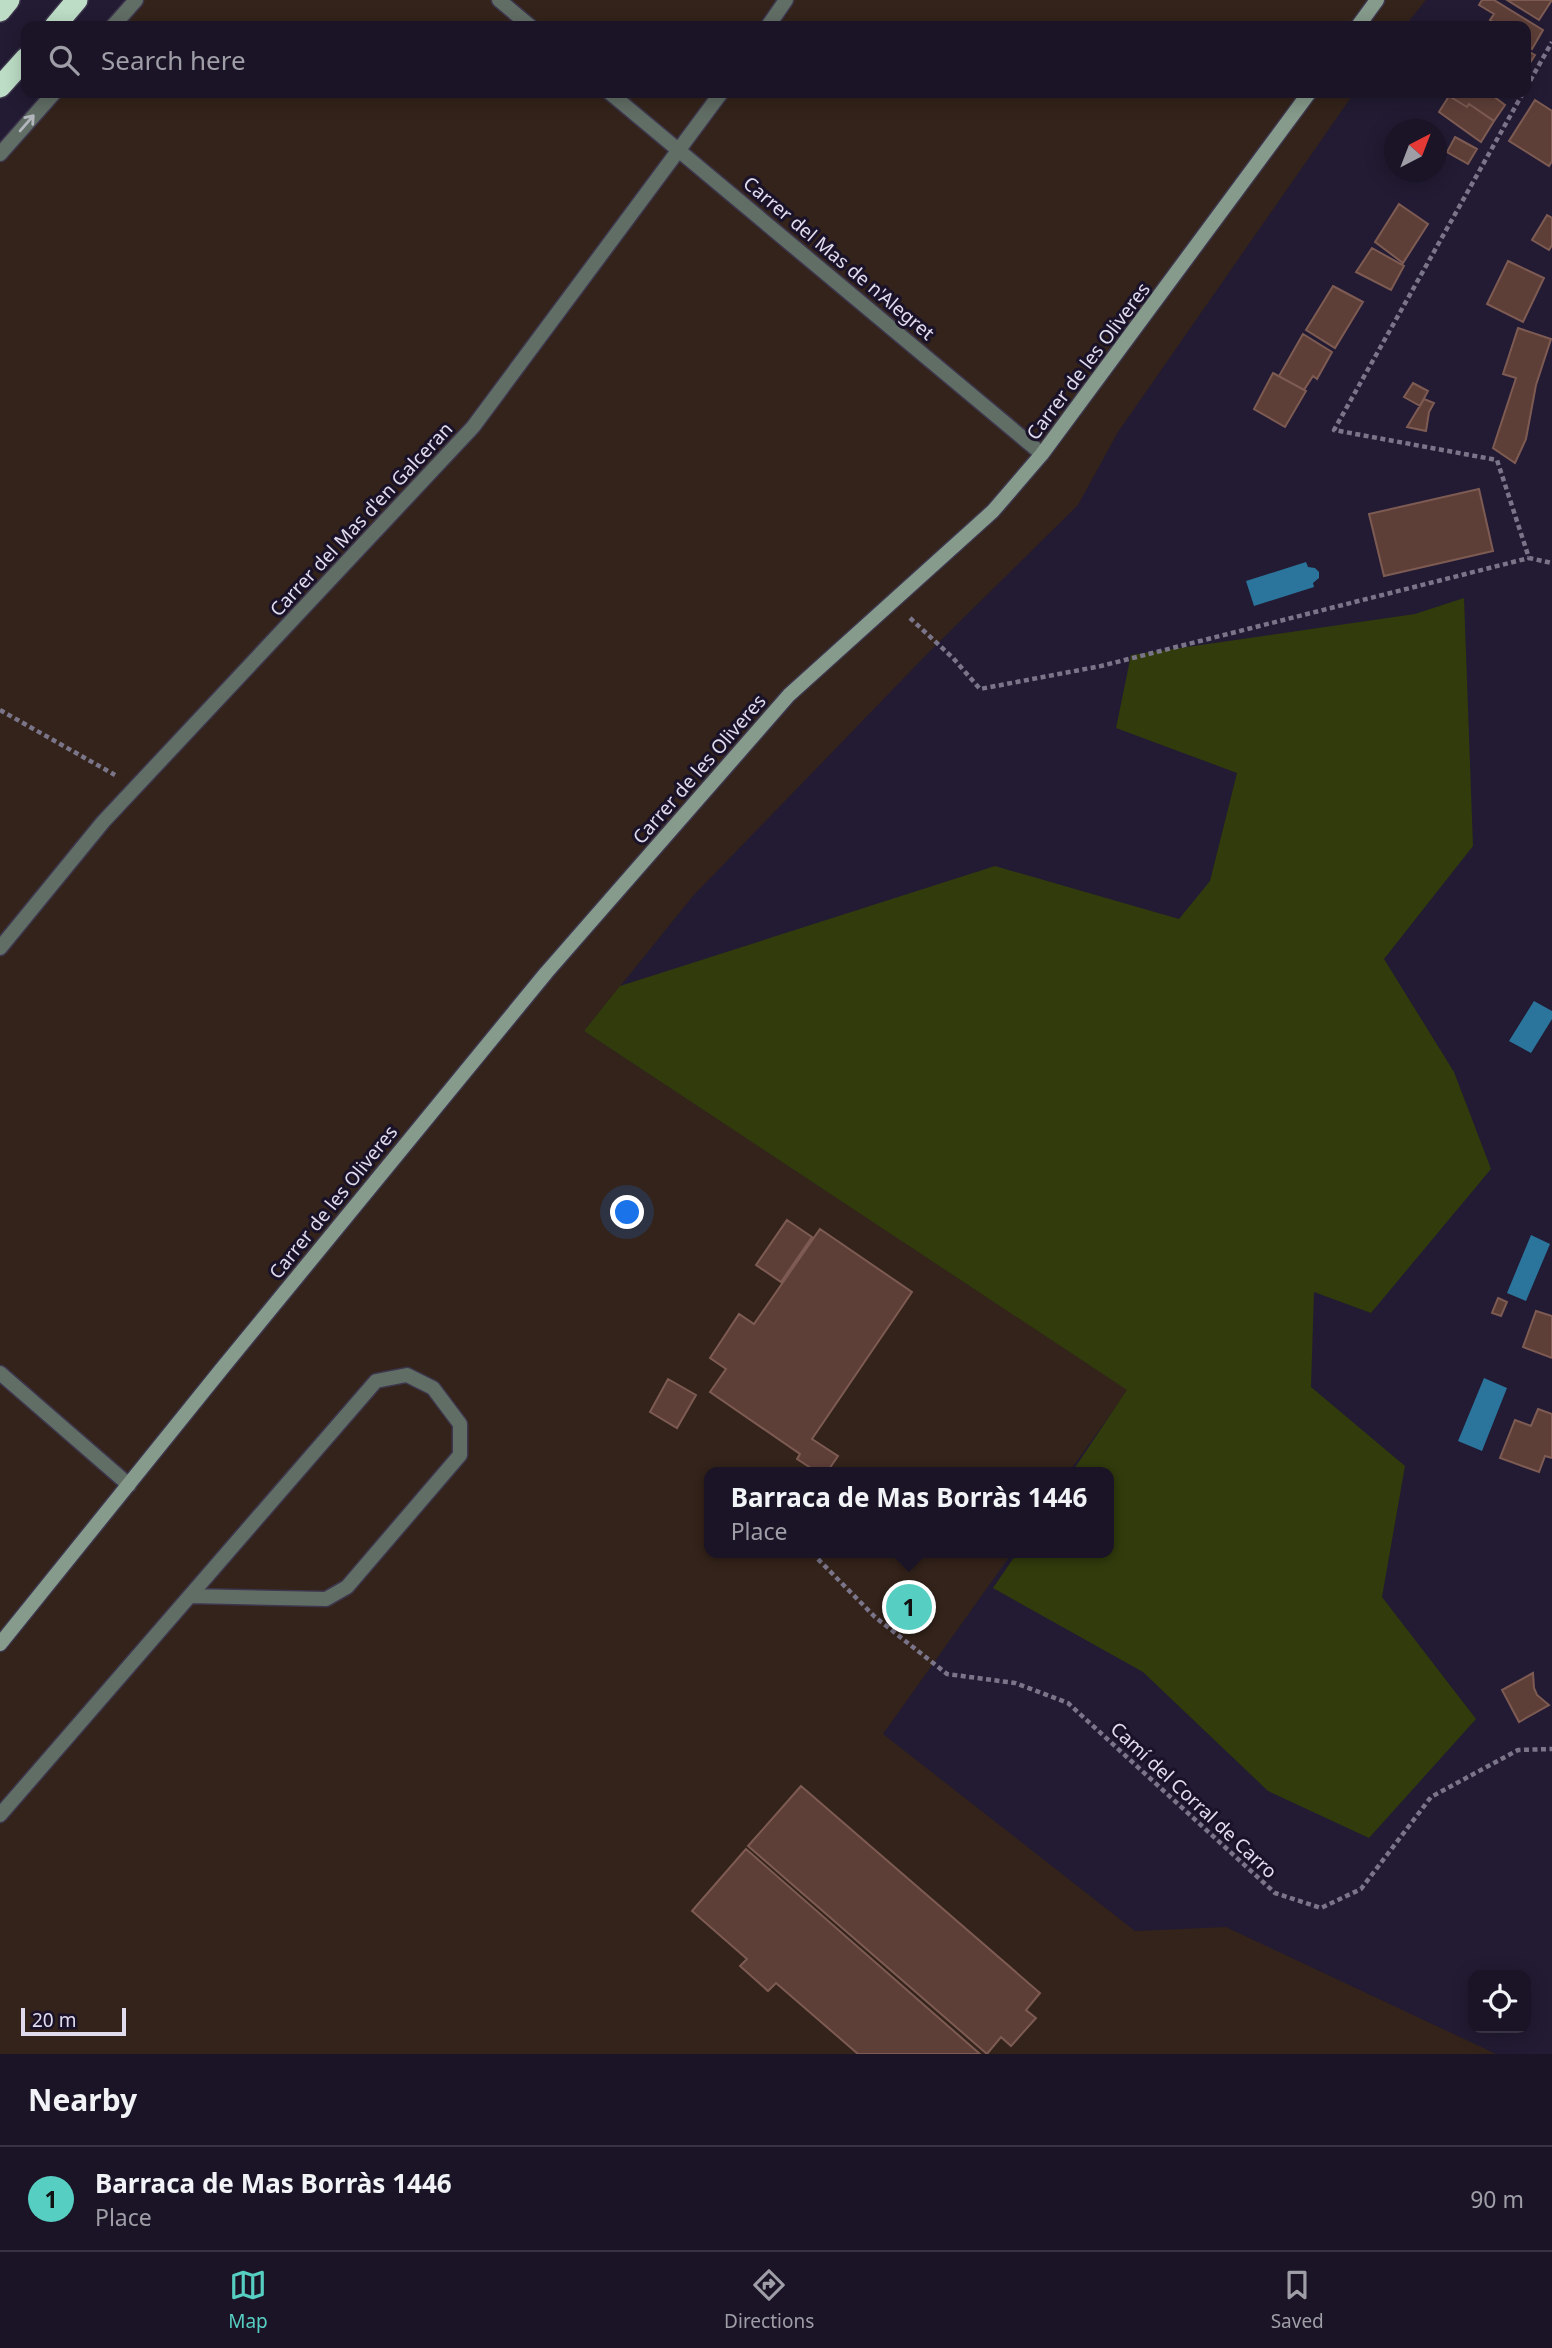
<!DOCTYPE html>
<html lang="en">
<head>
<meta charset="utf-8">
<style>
	body { margin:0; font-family:"Noto Sans",sans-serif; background:#272132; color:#f1f3f6 }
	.controls { position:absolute; right:21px; bottom:21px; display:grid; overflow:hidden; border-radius:14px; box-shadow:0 4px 18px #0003 }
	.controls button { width:63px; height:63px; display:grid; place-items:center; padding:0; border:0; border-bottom:2px solid #383343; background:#1a1426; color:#f1f3f6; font:35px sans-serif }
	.compass { position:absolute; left:1384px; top:119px; width:63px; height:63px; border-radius:50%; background:#1a1426; box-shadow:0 4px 18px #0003; rotate:42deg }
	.scale { position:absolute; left:21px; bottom:18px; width:105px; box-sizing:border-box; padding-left:7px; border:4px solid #e0dced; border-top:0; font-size:19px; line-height:24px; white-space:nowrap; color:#e0dced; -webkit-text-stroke:5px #191229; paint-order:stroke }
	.you { position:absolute; left:628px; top:1213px; width:24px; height:24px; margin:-18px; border:5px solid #fff; border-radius:50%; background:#1a73e8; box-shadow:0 0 0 10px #1a73e833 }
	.badge { display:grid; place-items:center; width:46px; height:46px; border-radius:50%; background:#57cec2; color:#111; font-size:23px; font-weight:700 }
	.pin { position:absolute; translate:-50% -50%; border:4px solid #fff; box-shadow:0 2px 7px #0006 }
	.popup { position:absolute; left:704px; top:1467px; width:410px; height:91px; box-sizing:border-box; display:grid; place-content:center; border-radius:14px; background:#1a1426; filter:drop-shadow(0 2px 5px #0005); font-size:23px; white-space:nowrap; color:#9f9ea7 }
	.popup b { font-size:26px; color:#f1f3f6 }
	.popup::after { content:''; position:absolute; left:50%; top:100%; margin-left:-14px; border:14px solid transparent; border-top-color:#1a1426 }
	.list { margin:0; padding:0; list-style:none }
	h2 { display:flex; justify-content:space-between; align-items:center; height:91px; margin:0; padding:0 28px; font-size:30px }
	h2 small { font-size:23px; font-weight:400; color:#9f9ea7 }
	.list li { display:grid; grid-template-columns:46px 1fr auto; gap:21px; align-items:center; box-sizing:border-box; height:105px; padding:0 28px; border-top:2px solid #383343 }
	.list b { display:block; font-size:26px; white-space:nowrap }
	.list p { margin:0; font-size:23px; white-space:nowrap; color:#9f9ea7 }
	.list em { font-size:23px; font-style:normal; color:#9f9ea7 }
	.icon { flex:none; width:38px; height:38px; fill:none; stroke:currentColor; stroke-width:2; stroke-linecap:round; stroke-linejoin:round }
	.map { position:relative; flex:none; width:1552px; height:2054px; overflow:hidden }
	.search { position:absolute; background:#1a1426; box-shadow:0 4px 18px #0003; left:21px; right:21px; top:21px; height:77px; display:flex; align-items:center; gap:18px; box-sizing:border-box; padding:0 24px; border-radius:14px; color:#9f9ea7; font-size:26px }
	.sheet { height:196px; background:#1a1426 }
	nav { display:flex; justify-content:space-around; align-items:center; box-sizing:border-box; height:98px; border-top:2px solid #383343; background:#1a1426; font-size:19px; color:#9f9ea7 }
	nav a { display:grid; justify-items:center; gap:4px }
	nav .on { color:#57cec2 }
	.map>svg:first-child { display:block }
</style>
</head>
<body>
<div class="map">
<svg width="1552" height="2054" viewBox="0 0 1552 2054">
	<rect width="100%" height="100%" fill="#221b33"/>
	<!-- industrial -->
	<path fill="#33231a" d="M 126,0 L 1426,0 L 1405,26 L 105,26 Z
		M 47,93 L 1354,93 L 1118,432 L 1078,505 L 931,650 L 693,896 L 584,1031 L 1128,1390 L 1069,1472 L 710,1472 L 710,1553 L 1012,1553 L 883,1734 L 1135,1931 L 1226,1927 L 1496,2054 L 0,2054 L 0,143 Z"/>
	<!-- green -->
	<path fill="#313b0c" d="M 1464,598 L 1473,846 L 1384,959 L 1454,1072 L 1491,1169 L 1371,1313 L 1314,1292 L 1311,1387 L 1405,1466 L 1382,1597 L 1476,1719 L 1369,1838 L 1268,1791 L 1143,1672 L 993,1588 L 1017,1553 L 1108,1553 L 1108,1472 L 1072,1472 L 1127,1390 L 584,1031 L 620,986 L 995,866 L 1179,919 L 1210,881 L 1237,773 L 1116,728 L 1131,655 L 1415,614 Z"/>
	<!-- water -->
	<path fill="#2b749c" d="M 1306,562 L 1308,567 L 1315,568 L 1319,572 L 1319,578 L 1313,583 L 1314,587 L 1254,606 L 1246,581 Z
		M 1534,1001 L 1552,1011 L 1552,1019 L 1531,1053 L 1509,1041 Z
		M 1531,1235 L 1550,1244 L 1526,1301 L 1507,1293 Z
		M 1484,1378 L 1507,1388 L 1482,1451 L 1458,1441 Z"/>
	<!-- building -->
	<path fill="#5e3f38" stroke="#7d5b53" stroke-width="2" d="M 1482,0 L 1494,0 L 1543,30 L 1532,49 L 1526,45 L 1526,26 L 1499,26 L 1490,20 L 1494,14 L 1479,5 Z
		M 1507,0 L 1552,0 L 1539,20 Z
		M 1526,50 L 1535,55 L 1526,69 Z
		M 1444,93 L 1489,93 L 1505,105 L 1494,121 L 1469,104 L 1467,107 Z
		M 1449,96 L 1467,107 L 1469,104 L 1494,121 L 1481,142 L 1439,112 Z
		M 1535,100 L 1552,111 L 1552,161 L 1549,166 L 1509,141 Z
		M 1455,137 L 1477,149 L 1468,164 L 1447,152 Z
		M 1399,204 L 1428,224 L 1403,263 L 1375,242 Z
		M 1547,215 L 1552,218 L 1552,245 L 1549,250 L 1532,240 Z
		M 1372,248 L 1404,266 L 1391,290 L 1356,272 Z
		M 1508,261 L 1544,278 L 1523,322 L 1487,304 Z
		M 1333,286 L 1363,302 L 1335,348 L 1306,330 Z
		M 1518,328 L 1551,339 L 1536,385 L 1526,439 L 1515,463 L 1493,448 L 1516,378 L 1503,374 Z
		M 1303,334 L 1332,352 L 1317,379 L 1313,376 L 1304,390 L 1279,376 Z
		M 1273,373 L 1306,391 L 1285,427 L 1254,409 Z
		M 1413,383 L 1428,391 L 1420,406 L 1404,397 Z
		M 1424,399 L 1434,403 L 1429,412 L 1426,431 L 1407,427 Z
		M 1479,489 L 1493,551 L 1384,576 L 1369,514 Z
		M 787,1220 L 812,1237 L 781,1282 L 756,1265 Z
		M 820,1229 L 912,1292 L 812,1439 L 838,1456 L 827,1472 L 817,1472 L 797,1459 L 800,1454 L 710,1392 L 726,1369 L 710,1358 L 739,1314 L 754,1324 Z
		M 1498,1298 L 1507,1302 L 1501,1316 L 1492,1313 Z
		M 1536,1311 L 1552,1316 L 1552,1358 L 1523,1347 Z
		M 668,1379 L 696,1395 L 677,1428 L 650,1412 Z
		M 1538,1409 L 1552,1414 L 1552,1458 L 1545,1456 L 1539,1472 L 1500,1458 L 1515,1420 L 1531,1426 Z
		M 1533,1673 L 1534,1688 L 1537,1695 L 1549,1705 L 1519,1722 L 1502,1690 Z
		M 801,1786 L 1040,1993 L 1026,2010 L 1036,2018 L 1011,2046 L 1001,2037 L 987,2054 L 748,1846 Z
		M 746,1849 L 980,2054 L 858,2054 L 776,1983 L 768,1991 L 740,1966 L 747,1959 L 692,1911 Z"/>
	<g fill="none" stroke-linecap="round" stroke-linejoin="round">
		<!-- lane casing -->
		<g stroke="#3d364d" stroke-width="17">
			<path id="lane" d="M 0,1815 L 376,1381 L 407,1375 L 433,1388 L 460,1424 L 460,1455 L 347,1587 L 326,1599 L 190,1596"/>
		</g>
		<!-- street casing -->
		<g stroke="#3d364d" stroke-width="17">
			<path id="street" d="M 499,0 L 530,26
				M 113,26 L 136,0
				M 768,26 L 786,0
				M 610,93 L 1042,454
				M 0,154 L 54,93
				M 0,948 L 103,822 L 473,427 L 721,93
				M 0,1373 L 129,1485"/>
		</g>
		<!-- secondary casing -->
		<g stroke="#3d364d" stroke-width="17">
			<path id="secondary" d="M 1358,26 L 1377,0
				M 0,1644 L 220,1371 L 546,973 L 789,695 L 993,511 L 1042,454 L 1309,93"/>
		</g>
		<!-- highway casing -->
		<g stroke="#3d364d" stroke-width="24">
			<path id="highway" d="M 0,11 L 9,0
				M 55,26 L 77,0
				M 0,87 L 26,58"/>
		</g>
		<!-- path -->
		<path stroke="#7b758a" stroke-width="4.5" stroke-dasharray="5 3.5" stroke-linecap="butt" d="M 1526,88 L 1552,42
			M 1523,93 L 1334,430 L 1497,460 L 1529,558 L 1552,563
			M 910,618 L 953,658 L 980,689 L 1101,666 L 1529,558
			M 0,710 L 115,775
			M 812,1553 L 875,1617 L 947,1674 L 1015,1683 L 1068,1703 L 1275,1893 L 1321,1908 L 1361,1889 L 1431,1797 L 1518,1750 L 1552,1749"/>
		<!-- lane -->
		<use href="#lane" stroke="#616e65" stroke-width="14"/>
		<!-- street -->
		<use href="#street" stroke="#616e65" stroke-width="14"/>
		<!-- secondary -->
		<use href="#secondary" stroke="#869b8c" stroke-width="14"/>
		<!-- highway -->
		<use href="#highway" stroke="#bdddc6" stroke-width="21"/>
	</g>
	<!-- one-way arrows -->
	<defs><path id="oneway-shaft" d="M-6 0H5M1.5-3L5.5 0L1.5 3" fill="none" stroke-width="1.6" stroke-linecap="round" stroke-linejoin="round" transform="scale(1.75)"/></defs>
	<use stroke="#b4b6bd" href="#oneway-shaft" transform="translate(27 123) rotate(-49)"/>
	<g text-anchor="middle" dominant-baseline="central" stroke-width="6" stroke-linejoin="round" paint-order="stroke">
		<!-- street labels -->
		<g font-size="19" fill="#e0dced" stroke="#191229">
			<text transform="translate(839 258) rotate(40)">Carrer del Mas de n'Alegret</text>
			<text transform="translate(1088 361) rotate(-53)">Carrer de les Oliveres</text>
			<text transform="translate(361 519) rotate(-47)">Carrer del Mas d'en Galceran</text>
			<text transform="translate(699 769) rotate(-49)">Carrer de les Oliveres</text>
			<text transform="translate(333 1202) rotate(-51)">Carrer de les Oliveres</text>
			<text transform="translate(1194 1800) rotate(43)">Camí del Corral de Carro</text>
		</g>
	</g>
</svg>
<div class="controls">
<button><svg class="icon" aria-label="locate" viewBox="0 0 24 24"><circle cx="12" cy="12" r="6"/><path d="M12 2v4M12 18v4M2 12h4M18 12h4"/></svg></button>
</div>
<svg class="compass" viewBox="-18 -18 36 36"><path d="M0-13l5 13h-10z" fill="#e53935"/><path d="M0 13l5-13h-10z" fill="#9f9ea7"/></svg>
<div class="scale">20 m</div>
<div class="you"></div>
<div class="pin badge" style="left:909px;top:1607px">1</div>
<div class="popup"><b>Barraca de Mas Borràs 1446</b>Place</div>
<div class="search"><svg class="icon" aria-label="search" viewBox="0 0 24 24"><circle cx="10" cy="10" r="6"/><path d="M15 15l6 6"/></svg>Search here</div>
</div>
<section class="sheet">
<h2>Nearby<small></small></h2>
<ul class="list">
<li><span class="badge">1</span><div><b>Barraca de Mas Borràs 1446</b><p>Place</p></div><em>90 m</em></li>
</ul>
</section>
<nav>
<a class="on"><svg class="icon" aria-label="map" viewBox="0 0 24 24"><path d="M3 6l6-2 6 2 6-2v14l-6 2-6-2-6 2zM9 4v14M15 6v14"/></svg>Map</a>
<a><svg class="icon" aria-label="directions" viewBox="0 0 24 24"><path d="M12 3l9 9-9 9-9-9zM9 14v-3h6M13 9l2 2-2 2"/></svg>Directions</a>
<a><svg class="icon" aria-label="saved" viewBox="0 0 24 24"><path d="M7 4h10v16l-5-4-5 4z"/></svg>Saved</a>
</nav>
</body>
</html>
